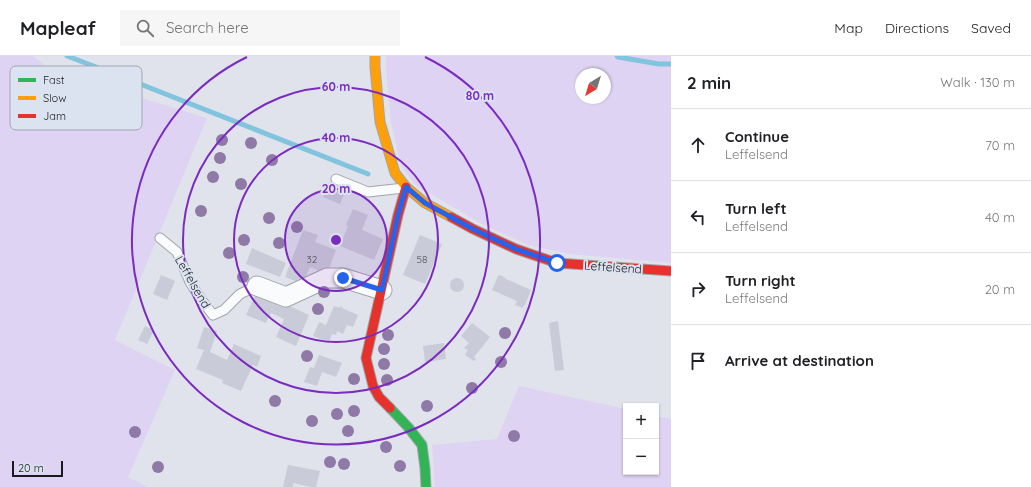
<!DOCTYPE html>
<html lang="en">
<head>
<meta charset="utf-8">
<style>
	body { margin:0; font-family:Quicksand,sans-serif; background:#f6f6f6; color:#202124 }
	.controls { position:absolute; right:12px; bottom:12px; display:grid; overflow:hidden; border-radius:0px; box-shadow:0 1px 3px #0004 }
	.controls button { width:36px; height:36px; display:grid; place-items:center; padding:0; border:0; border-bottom:1px solid #e0e0e0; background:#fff; color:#202124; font:20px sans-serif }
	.compass { position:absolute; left:575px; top:12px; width:36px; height:36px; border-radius:50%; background:#fff; box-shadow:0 1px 3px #0004; rotate:218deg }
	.scale { position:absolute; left:12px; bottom:10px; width:51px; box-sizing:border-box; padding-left:4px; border:2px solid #191b20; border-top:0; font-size:11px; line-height:14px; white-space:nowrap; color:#191b20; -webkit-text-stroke:3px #dbe2f0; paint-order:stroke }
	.stop { position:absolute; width:12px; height:12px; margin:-9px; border:3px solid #2563eb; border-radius:50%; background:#fff }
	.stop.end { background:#2563eb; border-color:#fff; box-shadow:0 1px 4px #0008 }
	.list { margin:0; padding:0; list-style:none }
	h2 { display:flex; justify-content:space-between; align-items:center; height:52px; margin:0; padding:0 16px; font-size:17px }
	h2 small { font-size:13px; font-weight:400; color:#757577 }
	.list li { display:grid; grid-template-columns:26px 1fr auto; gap:12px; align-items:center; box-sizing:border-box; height:72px; padding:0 16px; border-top:1px solid #e0e0e0 }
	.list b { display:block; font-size:15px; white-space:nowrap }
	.list p { margin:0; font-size:13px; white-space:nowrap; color:#757577 }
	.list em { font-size:13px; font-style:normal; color:#757577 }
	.icon { flex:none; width:22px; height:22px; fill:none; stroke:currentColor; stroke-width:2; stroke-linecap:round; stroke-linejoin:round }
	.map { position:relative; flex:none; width:671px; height:431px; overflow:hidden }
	header { display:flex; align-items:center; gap:24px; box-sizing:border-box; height:56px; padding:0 20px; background:#fff; border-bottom:1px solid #e0e0e0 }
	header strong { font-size:19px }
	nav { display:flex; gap:22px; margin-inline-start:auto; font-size:14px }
	.search { width:280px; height:36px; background:#f6f6f6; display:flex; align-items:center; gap:10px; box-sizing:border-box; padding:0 14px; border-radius:0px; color:#757577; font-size:15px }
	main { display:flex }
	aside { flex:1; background:#fff }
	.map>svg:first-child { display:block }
</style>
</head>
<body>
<header>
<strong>Mapleaf</strong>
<div class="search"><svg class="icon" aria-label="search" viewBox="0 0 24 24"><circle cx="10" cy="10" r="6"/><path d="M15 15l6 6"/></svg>Search here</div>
<nav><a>Map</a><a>Directions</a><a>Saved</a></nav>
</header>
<main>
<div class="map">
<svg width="671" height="431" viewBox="0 0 671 431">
	<rect width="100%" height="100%" fill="#e0e3eb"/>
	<!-- green -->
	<path fill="#ded3f2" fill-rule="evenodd" d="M 0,0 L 33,0 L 51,14 L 207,62 L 115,284 L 175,314 L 128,421 L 148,431 L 0,431 Z
		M 386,0 L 671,0 L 671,207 L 570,198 L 528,189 L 482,168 L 414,128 L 401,109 L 391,66 L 386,12 ZM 581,18 L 605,18 L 605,42 L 581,42 Z
		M 519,330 L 626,353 L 626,416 L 656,416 L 656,360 L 671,363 L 671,431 L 435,431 L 432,389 L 497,383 Z"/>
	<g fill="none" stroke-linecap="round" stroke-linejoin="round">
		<!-- stream -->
		<path stroke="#82c4de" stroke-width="5" d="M 67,0 L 130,24 L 368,118
			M 617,0 L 618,1 L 659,8 L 671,8"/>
	</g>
	<!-- building -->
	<path fill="#c9cbd8" d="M 329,126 L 346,133 L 340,148 L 323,141 Z
		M 353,153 L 368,159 L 362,174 L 383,183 L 374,204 L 340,190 L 348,170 L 346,169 Z
		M 303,174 L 318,179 L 315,186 L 336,194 L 327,218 L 310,211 L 303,228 L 285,221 Z
		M 420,179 L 442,188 L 425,228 L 403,219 Z
		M 252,192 L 286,207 L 280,221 L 246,208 Z
		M 161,219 L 175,225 L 167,244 L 153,238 Z
		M 499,219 L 505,221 L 504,222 L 531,234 L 525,249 L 524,249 L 523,252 L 515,249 L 517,245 L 492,234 L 498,220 Z
		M450 229a7 7 0 1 1 14 0a7 7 0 1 1-14 0Z
		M 257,235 L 309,259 L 296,290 L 276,281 L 284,263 L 271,257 L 266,267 L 246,259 Z
		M 334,250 L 340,252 L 340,250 L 342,251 L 342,252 L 358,259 L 353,271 L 347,269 L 343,278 L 337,275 L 336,279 L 332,278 L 329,286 L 313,280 L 319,266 L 326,269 Z
		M 558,265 L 564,314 L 555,315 L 549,267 Z
		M 472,267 L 490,281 L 474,301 L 476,303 L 474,305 L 465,299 L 468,294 L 464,292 L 469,287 L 461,280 Z
		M 145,270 L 154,274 L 147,288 L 138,284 Z
		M 204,271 L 217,275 L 210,296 L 227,304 L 234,288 L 261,300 L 257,311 L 253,309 L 241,335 L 222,327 L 223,324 L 196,313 L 204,294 L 197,292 Z
		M 444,287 L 446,303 L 425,306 L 423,290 Z
		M 319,299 L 342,307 L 336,321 L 322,316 L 317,330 L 304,326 L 310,311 L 314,312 Z
		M 288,409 L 320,415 L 316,431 L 311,431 L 293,427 L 293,431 L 283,431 Z"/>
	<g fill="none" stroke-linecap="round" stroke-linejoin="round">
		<!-- lane casing -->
		<g stroke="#a2a5ab" stroke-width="11">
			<path id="lane" d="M 336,123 L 368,136 L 404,132
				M 160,182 L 177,196 L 190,226 L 200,242 L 213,259 L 224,254 L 240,238 L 257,230"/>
		</g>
		<!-- street casing -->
		<g stroke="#a2a5ab" stroke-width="21">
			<path id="street" d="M 257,230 L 286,241 L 327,222 L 343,222 L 382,234"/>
		</g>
		<!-- fast casing -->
		<g stroke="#a2a5ab" stroke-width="11">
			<path id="fast" d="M 390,352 L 408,371 L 422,389 L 425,412 L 426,431"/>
		</g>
		<!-- slow casing -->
		<g stroke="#a2a5ab" stroke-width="11">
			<path id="slow" d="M 375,0 L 375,11 L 380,66 L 395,117 L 406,131 L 425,147 L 451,161"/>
		</g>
		<!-- jam casing -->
		<g stroke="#a2a5ab" stroke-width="11">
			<path id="jam" d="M 451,161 L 473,173 L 516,193 L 557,207 L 671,215
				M 390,352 L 379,341 L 373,330 L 366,302 L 398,159 L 406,131"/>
		</g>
		<!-- lane -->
		<use href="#lane" stroke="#fafbfc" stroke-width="9"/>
		<!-- street -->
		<use href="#street" stroke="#fafbfc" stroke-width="19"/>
		<!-- fast -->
		<use href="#fast" stroke="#30b455" stroke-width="9"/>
		<!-- slow -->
		<use href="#slow" stroke="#ff9f0a" stroke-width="9"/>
		<!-- jam -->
		<use href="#jam" stroke="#e5322d" stroke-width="9"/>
	</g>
	<!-- trees -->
	<g fill="#8e79a7">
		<circle cx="222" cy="84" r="6"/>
		<circle cx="251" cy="87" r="6"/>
		<circle cx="220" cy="102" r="6"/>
		<circle cx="272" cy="104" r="6"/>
		<circle cx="213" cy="121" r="6"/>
		<circle cx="241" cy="128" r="6"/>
		<circle cx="201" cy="155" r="6"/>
		<circle cx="269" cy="162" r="6"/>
		<circle cx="297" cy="171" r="6"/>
		<circle cx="244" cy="184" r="6"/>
		<circle cx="279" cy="187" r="6"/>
		<circle cx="229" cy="197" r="6"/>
		<circle cx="243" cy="221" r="6"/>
		<circle cx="324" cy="236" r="6"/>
		<circle cx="318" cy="253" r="6"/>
		<circle cx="505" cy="277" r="6"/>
		<circle cx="388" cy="279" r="6"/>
		<circle cx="384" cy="293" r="6"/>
		<circle cx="307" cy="300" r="6"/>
		<circle cx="501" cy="306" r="6"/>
		<circle cx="384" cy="308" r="6"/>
		<circle cx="354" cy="323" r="6"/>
		<circle cx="387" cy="324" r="6"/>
		<circle cx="472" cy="332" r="6"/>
		<circle cx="275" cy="345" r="6"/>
		<circle cx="427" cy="350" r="6"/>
		<circle cx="354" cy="355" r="6"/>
		<circle cx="337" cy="358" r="6"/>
		<circle cx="312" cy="365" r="6"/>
		<circle cx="348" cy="375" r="6"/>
		<circle cx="135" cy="376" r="6"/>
		<circle cx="514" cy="380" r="6"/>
		<circle cx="386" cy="391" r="6"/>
		<circle cx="330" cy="406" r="6"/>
		<circle cx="344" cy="408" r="6"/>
		<circle cx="400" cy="410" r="6"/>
		<circle cx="158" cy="411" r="6"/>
	</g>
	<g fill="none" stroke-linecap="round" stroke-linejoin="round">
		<!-- route -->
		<path stroke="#2563eb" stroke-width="5" d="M 343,222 L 382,234 L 398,159 L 406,131 L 425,147 L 473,173 L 516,193 L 557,207"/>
	</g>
	<!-- distance rings -->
	<circle cx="336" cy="184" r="51" fill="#7b2cbf" fill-opacity=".12"/>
	<g fill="none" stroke="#7b2cbf" stroke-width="2">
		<circle cx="336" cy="184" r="51"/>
		<circle cx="336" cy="184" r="102"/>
		<circle cx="336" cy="184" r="153"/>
		<path d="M425 1A204 204 0 1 1 247 1"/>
	</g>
	<g text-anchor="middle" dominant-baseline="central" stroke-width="4" stroke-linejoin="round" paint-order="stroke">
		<!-- number labels -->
		<g font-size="10" fill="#494b52">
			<text x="312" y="203">32</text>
			<text x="422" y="203">58</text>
		</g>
		<!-- street labels -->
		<g font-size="12" fill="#191b20" stroke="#dbe2f0">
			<text transform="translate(613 211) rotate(4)">Leffelsend</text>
			<text transform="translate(193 226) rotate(60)">Leffelsend</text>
		</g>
	</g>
	<!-- legend -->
	<rect x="10" y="10" width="132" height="64" rx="6" fill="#dbe2f0" stroke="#a1a6b2" stroke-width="1"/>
	<rect x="18" y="22" width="18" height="4" fill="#30b455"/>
	<rect x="18" y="40" width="18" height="4" fill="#ff9f0a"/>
	<rect x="18" y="58" width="18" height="4" fill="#e5322d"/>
	<g font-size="11" fill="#191b20">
		<text x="43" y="28">Fast</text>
		<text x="43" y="46">Slow</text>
		<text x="43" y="64">Jam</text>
	</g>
	<circle cx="336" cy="184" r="6" fill="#7b2cbf" stroke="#dbe2f0" stroke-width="2"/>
	<g font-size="12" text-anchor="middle" font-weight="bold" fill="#7b2cbf" stroke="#dbe2f0" stroke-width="4" stroke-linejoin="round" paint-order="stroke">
		<text x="336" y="35">60 m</text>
		<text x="480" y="44">80 m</text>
		<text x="336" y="86">40 m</text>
		<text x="336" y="137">20 m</text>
	</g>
</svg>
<div class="controls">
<button>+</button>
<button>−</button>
</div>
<svg class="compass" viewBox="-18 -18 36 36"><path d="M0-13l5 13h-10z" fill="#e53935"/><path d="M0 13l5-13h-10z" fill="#757577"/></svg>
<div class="scale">20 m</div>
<div class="stop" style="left:557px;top:207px"></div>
<div class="stop end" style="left:343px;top:222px"></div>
</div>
<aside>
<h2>2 min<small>Walk · 130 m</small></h2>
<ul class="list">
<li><svg class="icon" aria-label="ahead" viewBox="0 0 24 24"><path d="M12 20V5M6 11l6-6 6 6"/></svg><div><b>Continue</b><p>Leffelsend</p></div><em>70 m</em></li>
<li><svg class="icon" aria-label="left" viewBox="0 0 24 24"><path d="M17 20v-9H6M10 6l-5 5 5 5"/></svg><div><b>Turn left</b><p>Leffelsend</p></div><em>40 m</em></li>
<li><svg class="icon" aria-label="right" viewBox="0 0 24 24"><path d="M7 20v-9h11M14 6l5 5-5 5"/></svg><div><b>Turn right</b><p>Leffelsend</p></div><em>20 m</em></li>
<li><svg class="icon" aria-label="arrive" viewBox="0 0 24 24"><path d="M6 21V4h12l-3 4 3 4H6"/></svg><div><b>Arrive at destination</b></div></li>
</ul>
</aside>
</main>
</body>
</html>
